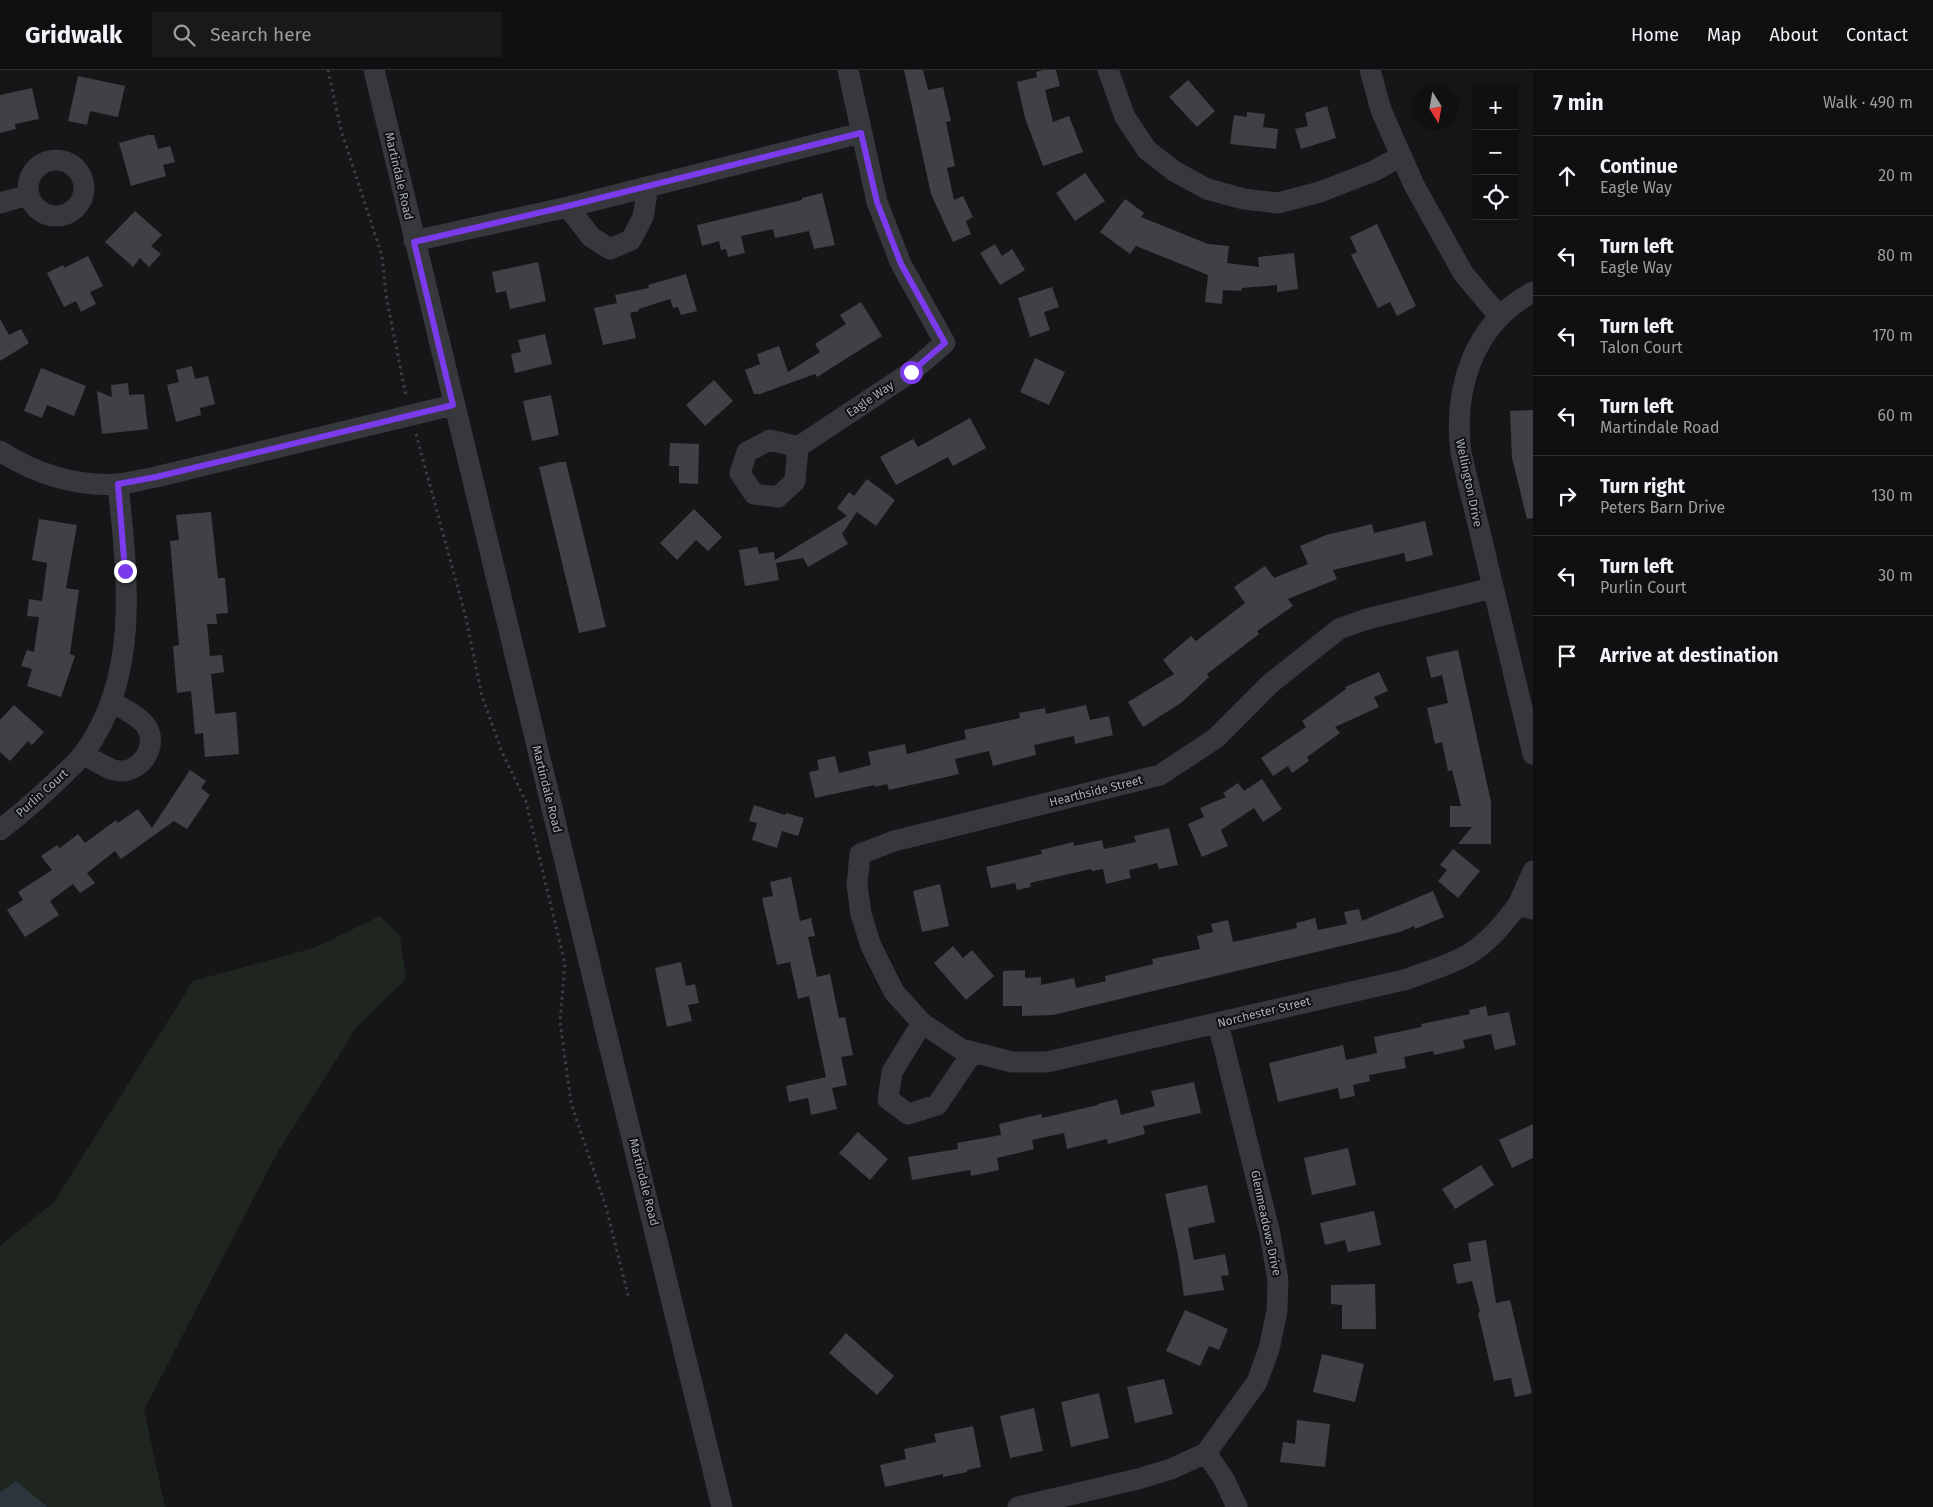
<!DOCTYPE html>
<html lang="en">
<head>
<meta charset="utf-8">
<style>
	body { margin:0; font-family:"Fira Sans",sans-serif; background:#19191b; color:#f1f3f6 }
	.controls { position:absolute; right:15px; top:15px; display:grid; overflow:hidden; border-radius:0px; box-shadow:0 2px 8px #0003 }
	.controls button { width:45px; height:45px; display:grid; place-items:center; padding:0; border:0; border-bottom:1px solid #303032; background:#101012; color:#f1f3f6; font:25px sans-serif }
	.compass { position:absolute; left:1413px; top:15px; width:45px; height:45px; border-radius:50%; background:#101012; box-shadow:0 2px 8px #0003; rotate:169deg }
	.stop { position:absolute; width:15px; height:15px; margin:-11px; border:4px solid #7c3aed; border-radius:50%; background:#fff }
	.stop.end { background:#7c3aed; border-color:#fff; box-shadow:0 1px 5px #0008 }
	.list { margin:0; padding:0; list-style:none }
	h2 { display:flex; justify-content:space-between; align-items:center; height:65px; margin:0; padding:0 20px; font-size:21px }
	h2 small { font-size:16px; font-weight:400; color:#9c9d9f }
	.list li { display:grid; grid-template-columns:32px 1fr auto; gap:15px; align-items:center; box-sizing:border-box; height:80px; padding:0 20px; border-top:1px solid #303032 }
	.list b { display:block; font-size:19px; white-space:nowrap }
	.list p { margin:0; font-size:16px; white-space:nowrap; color:#9c9d9f }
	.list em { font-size:16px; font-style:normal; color:#9c9d9f }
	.icon { flex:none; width:28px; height:28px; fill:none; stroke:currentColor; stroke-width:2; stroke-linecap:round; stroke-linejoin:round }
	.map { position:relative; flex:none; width:1533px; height:1437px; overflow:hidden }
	header { display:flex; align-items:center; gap:30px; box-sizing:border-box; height:70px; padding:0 25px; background:#101012; border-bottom:1px solid #303032 }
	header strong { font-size:24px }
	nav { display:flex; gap:28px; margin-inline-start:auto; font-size:18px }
	.search { width:350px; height:45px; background:#19191b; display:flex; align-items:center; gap:12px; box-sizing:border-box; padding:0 18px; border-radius:0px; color:#9c9d9f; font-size:19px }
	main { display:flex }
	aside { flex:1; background:#101012 }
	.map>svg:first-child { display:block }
</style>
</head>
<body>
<header>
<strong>Gridwalk</strong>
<div class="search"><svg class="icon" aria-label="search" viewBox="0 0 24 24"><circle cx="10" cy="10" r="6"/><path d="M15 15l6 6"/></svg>Search here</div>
<nav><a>Home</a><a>Map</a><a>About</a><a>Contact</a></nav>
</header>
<main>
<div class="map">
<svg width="1533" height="1437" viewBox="0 0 1533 1437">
	<rect width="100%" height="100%" fill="#161618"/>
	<!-- green -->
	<path fill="#1e261f" d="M 380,846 L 400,866 L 406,909 L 356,958 L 276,1085 L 144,1340 L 165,1437 L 48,1437 L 16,1411 L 0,1422 L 0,1176 L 54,1132 L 193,911 L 314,878 Z"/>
	<!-- water -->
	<path fill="#2c353c" d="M 16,1411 L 48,1437 L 0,1437 L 0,1422 Z"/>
	<!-- building -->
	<path fill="#404145" d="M 904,0 L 923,0 L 928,20 L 943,17 L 951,51 L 946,52 L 955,96 L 947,98 L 954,130 L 963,126 L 973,147 L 966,151 L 971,164 L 953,172 L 931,124 Z
		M 1043,0 L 1056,0 L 1060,16 L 1045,20 L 1053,52 L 1069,46 L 1083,82 L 1043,96 L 1025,48 L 1017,12 L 1037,7 L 1036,2 Z
		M 78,6 L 125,16 L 118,47 L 90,41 L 87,55 L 68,51 Z
		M 1188,10 L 1215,41 L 1197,57 L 1169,27 Z
		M 32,18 L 39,49 L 15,54 L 16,59 L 0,63 L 0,25 Z
		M 1327,36 L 1336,68 L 1301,79 L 1295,59 L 1308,56 L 1305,43 Z
		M 1247,42 L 1265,44 L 1263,57 L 1278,59 L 1276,79 L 1230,74 L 1234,45 L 1247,47 Z
		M 148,65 L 154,65 L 158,79 L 170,76 L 175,92 L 163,95 L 166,106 L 131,116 L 119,73 Z
		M 1085,103 L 1105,131 L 1075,151 L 1056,123 Z
		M 822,123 L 835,175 L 814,179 L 809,161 L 775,168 L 773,159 L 741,166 L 745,183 L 728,187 L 726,179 L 721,180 L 719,171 L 702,176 L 697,155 L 802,130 L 802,128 Z
		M 1125,129 L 1144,143 L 1141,147 L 1208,174 L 1229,176 L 1227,193 L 1259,197 L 1258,187 L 1294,183 L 1298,219 L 1277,222 L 1277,215 L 1242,218 L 1241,221 L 1223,220 L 1222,234 L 1205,232 L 1208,205 L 1136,176 L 1130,184 L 1100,162 Z
		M 135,141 L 162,165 L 151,176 L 161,184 L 149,197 L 140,188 L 133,197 L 105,172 Z
		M 1377,154 L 1416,236 L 1397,246 L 1390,232 L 1378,238 L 1351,185 L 1357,182 L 1350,167 Z
		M 995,174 L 1002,186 L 1012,179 L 1025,200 L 1000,215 L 980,183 Z
		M 88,186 L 103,216 L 90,222 L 96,234 L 81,242 L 76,231 L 64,237 L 47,203 L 63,195 L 64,198 Z
		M 538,192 L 546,231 L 510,239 L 506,221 L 496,223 L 492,202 Z
		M 686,204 L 697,241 L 681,245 L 678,237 L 673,238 L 670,229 L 639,239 L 639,241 L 630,243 L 636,268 L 603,275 L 594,238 L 617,233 L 615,225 L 649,218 L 648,215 Z
		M 1052,217 L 1059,237 L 1044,242 L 1050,260 L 1030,267 L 1018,228 Z
		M 861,232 L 882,266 L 817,307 L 815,304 L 760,324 L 754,324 L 745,300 L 760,294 L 757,284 L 779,276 L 788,302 L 820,282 L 815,274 L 846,254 L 840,245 Z
		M 0,249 L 9,265 L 21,259 L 29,273 L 0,291 Z
		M 545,264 L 552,294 L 515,303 L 511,284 L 521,282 L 518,270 Z
		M 1035,288 L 1065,302 L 1049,335 L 1020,322 Z
		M 192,296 L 195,309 L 208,306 L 215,334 L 200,338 L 201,345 L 176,352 L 167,315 L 179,312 L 176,300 Z
		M 41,298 L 86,316 L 74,346 L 47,335 L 42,348 L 24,341 Z
		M 714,310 L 733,331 L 705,356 L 686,335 Z
		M 128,313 L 129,325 L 144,324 L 148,359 L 102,364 L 97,321 L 112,327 L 111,315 Z
		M 551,325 L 559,365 L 532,371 L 523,331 Z
		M 1533,340 L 1533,448 L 1527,449 L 1512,388 L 1510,341 Z
		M 970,348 L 986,378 L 953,396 L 948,387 L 896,415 L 880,387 L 913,369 L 918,377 Z
		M 670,373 L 699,374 L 698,414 L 679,413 L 679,396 L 669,396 Z
		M 560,392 L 566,392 L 606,557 L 579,563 L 539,397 Z
		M 867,409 L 895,430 L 876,456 L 857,442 L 842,464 L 848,474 L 808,497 L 803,488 L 776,493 L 779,510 L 745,516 L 739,480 L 757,477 L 759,484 L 774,482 L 775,490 L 847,446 L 837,438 L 849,422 L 854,426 Z
		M 694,439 L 722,467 L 708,481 L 696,470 L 677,490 L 660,473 Z
		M 211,442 L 218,508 L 225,508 L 228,543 L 216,544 L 217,554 L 207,554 L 210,586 L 222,585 L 224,602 L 211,604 L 215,644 L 236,642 L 239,684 L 205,687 L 203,663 L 195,664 L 191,621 L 177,623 L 173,576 L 179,575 L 170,471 L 179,470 L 176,445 Z
		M 39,449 L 77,455 L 66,518 L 79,520 L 70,584 L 75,586 L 61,627 L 27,616 L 32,599 L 21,596 L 27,580 L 34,582 L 39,547 L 27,546 L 29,529 L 42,531 L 47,493 L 32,490 Z
		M 1425,451 L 1433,485 L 1406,492 L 1404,483 L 1333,500 L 1337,509 L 1288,529 L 1293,536 L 1257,561 L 1259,564 L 1207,604 L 1209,607 L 1181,633 L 1143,657 L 1128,632 L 1174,604 L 1163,590 L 1191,566 L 1196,571 L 1245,533 L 1234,517 L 1265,496 L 1274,508 L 1308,494 L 1300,476 L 1326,465 L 1372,454 L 1374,463 Z
		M 1458,580 L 1491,732 L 1491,774 L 1458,774 L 1472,757 L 1450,757 L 1450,736 L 1461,736 L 1452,700 L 1448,701 L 1442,672 L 1435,674 L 1427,638 L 1448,633 L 1442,605 L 1431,608 L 1426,587 Z
		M 1379,602 L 1388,621 L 1374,627 L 1379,637 L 1335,657 L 1340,663 L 1307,687 L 1309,691 L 1292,703 L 1288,696 L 1273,706 L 1261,688 L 1306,657 L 1302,651 L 1346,619 L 1345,617 Z
		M 14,635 L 44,662 L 32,675 L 28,671 L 10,691 L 0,682 L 0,650 Z
		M 1086,635 L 1090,650 L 1109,646 L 1113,665 L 1075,674 L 1074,666 L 1034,675 L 1036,685 L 993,696 L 989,681 L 955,689 L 959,704 L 889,720 L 887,714 L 875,717 L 875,715 L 815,728 L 809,702 L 819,700 L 817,690 L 835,686 L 839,703 L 871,695 L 868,682 L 905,674 L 907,684 L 966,669 L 964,660 L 1020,648 L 1019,643 L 1045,638 L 1046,644 Z
		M 190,700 L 206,711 L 201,718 L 210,725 L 187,759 L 174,751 L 121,789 L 115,781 L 87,803 L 95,813 L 80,823 L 73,814 L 50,831 L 59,845 L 25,867 L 7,840 L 23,830 L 18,822 L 52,800 L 41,786 L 57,775 L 60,778 L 78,764 L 85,773 L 116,750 L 118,753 L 138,739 L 152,758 Z
		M 1262,709 L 1282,739 L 1263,752 L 1254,738 L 1221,760 L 1228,776 L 1202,787 L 1188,754 L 1204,747 L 1200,738 L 1226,727 L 1223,723 L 1238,713 L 1244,721 Z
		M 754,735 L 785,745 L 786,743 L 804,748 L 798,766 L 782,761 L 777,778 L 752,770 L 757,753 L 749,751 Z
		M 1169,758 L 1178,795 L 1159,799 L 1157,793 L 1129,800 L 1131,808 L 1106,814 L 1103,799 L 1092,801 L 1091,799 L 1030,813 L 1031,817 L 1017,820 L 1015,813 L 991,818 L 986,797 L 1042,784 L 1041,780 L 1073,772 L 1074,776 L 1102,770 L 1104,779 L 1136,772 L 1134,766 Z
		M 1453,779 L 1480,801 L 1458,828 L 1438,811 L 1447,800 L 1440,795 Z
		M 791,807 L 800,851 L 811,848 L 815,866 L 808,867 L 817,907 L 830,904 L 839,948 L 845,947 L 853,985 L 841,987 L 847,1015 L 832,1018 L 837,1039 L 811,1045 L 808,1028 L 789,1032 L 786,1016 L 826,1007 L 809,926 L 798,929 L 790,892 L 777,895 L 762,828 L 773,826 L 770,812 Z
		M 940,814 L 949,856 L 922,862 L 913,821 Z
		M 1433,821 L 1444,847 L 1415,859 L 1414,856 L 1400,862 L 1053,945 L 1022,946 L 1022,936 L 1003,936 L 1003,901 L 1025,900 L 1025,908 L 1041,907 L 1041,915 L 1074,908 L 1076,918 L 1106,911 L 1105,906 L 1153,894 L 1152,889 L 1200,879 L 1197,866 L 1213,862 L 1211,854 L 1228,850 L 1233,872 L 1297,858 L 1296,853 L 1315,848 L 1318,860 L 1347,854 L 1344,842 L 1359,839 L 1362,851 Z
		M 953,876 L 963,888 L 972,880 L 994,906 L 966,930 L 934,893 Z
		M 681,892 L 686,916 L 695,914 L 699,933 L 688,935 L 692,951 L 667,957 L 655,898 Z
		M 1486,936 L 1488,946 L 1509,942 L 1516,975 L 1495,980 L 1491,964 L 1463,970 L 1465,978 L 1434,985 L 1433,981 L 1404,987 L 1406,998 L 1369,1005 L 1370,1011 L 1353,1015 L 1355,1026 L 1340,1029 L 1338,1018 L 1278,1032 L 1269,993 L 1343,975 L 1346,990 L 1377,983 L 1374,967 L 1422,957 L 1421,954 L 1470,944 L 1469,940 Z
		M 1194,1012 L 1201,1043 L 1143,1056 L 1145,1064 L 1108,1074 L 1107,1069 L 1067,1079 L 1064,1063 L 1032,1070 L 1034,1079 L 997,1088 L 999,1100 L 971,1106 L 970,1100 L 912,1110 L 908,1087 L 958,1079 L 957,1073 L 1001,1065 L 999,1054 L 1041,1044 L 1042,1048 L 1098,1035 L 1098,1034 L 1117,1029 L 1121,1045 L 1155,1036 L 1151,1021 Z
		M 1533,1054 L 1533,1088 L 1512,1098 L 1499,1070 Z
		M 858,1062 L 888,1089 L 870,1110 L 839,1083 Z
		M 1348,1078 L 1356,1115 L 1312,1125 L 1304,1088 Z
		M 1481,1095 L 1494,1115 L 1455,1139 L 1442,1119 Z
		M 1207,1115 L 1215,1152 L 1188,1158 L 1194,1190 L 1225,1184 L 1229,1205 L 1221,1206 L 1224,1220 L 1184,1226 L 1178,1185 L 1165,1124 Z
		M 1374,1141 L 1381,1175 L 1348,1182 L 1345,1170 L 1325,1175 L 1320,1153 Z
		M 1486,1170 L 1496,1233 L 1510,1230 L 1532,1323 L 1515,1327 L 1511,1308 L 1494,1311 L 1478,1243 L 1480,1242 L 1472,1211 L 1457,1214 L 1453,1194 L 1471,1191 L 1468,1173 Z
		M 1375,1214 L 1376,1259 L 1342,1259 L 1342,1235 L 1331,1234 L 1331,1215 Z
		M 1185,1240 L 1228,1259 L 1219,1280 L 1209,1276 L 1200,1296 L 1166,1281 Z
		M 846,1263 L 894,1306 L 877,1325 L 829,1283 Z
		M 1322,1284 L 1364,1294 L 1355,1332 L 1313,1322 Z
		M 1164,1309 L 1173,1344 L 1135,1353 L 1127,1317 Z
		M 1099,1323 L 1109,1368 L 1071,1377 L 1061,1332 Z
		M 1034,1338 L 1043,1381 L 1010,1388 L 1000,1346 Z
		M 1297,1350 L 1330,1354 L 1325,1397 L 1280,1392 L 1283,1372 L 1295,1374 Z
		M 973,1356 L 981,1397 L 967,1400 L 967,1402 L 943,1407 L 943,1404 L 885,1417 L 880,1395 L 906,1389 L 904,1379 L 936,1372 L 934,1364 Z"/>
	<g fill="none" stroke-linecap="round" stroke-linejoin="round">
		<!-- path -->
		<path stroke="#3d3f44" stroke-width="3" stroke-dasharray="2.5 4" stroke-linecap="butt" d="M 328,0 L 341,60 L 382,186 L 386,225 L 406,326
			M 416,364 L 466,548 L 482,626 L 502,682 L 526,732 L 565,894 L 560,951 L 571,1033 L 606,1137 L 629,1229"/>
		<!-- minor -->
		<path stroke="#37383d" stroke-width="21" d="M 374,0 C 486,480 606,958 722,1437
			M 1108,0 L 1125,47 L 1147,80 L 1174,101 L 1207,119 L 1244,129 L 1278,133 L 1320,122 L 1374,101 L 1401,86
			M 1370,0 L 1381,40 L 1414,115 L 1463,203 L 1499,246
			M28 118a28 28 0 1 1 56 0a28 28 0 1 1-56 0Z
			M 0,133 L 28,125
			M 568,137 L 591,167 L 610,179 L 631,170 L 643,147 L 648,117
			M 414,171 L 568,137 L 861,63
			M 1533,222 C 1473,254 1453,319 1461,383 L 1533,684
			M 798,377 L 795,411 L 778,427 L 754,424 L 740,403 L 747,382 L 770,370 L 798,377 L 911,302 L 945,273 L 901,194 L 877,132 L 848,0
			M 0,381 C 34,403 76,417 118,414 C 130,413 144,409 156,407 L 453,335
			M 1492,518 L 1367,549 L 1339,559 L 1271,613 L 1216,668 L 1160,705 L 894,771 L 860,784 L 857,815 L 861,844 L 871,876 L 894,922 L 922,953 L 961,979 L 1012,992 L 1047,992 L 1408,909 C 1428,901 1450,895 1469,884 C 1489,872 1504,853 1518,835 L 1533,839
			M 83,685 C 93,689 104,697 114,700 C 139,707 160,676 146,656 C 138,645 122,638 111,632
			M 0,760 C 23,742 45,723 66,702 C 72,696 79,690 84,683 C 141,605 127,504 118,414
			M 1518,835 L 1533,801
			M 922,953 L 892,1002 L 888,1029 L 908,1044 L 937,1035 L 973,982
			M 1206,1383 L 1224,1409 L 1237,1437
			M 1018,1437 L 1138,1409 L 1171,1399 L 1206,1383 L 1257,1312 L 1269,1279 L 1277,1241 L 1278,1210 L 1270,1164 L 1218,953"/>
	</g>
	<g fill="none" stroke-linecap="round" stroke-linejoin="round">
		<!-- route -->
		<path stroke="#7c3aed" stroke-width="6" d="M 125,501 L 118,414 L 156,407 L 453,335 L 414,172 L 568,136 L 861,63 L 877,132 L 901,194 L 945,273 L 911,302"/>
	</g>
	<g text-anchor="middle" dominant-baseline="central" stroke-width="4" stroke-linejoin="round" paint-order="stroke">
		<!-- street labels -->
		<g font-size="12" fill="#a8adb8" stroke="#111113">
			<text transform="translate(399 106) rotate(77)">Martindale Road</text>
			<text transform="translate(870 329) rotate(-34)">Eagle Way</text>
			<text transform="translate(1469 413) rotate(78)">Wellington Drive</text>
			<text transform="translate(547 719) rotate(76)">Martindale Road</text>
			<text transform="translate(1096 721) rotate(-14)">Hearthside Street</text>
			<text transform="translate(42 723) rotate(-42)">Purlin Court</text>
			<text transform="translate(1264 942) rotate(-14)">Norchester Street</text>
			<text transform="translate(644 1112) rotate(76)">Martindale Road</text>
			<text transform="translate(1266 1153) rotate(78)">Glenmeadows Drive</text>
		</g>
	</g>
</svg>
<div class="controls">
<button>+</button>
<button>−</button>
<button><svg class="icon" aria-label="locate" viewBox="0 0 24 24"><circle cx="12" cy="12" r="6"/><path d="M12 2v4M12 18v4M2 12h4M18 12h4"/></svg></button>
</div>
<svg class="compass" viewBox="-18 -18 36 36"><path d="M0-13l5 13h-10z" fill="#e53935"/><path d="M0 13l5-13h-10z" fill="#9c9d9f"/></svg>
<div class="stop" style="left:911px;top:302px"></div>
<div class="stop end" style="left:125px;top:501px"></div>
</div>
<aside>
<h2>7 min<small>Walk · 490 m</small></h2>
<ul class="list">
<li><svg class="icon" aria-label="ahead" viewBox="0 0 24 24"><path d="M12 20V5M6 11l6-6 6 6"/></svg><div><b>Continue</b><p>Eagle Way</p></div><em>20 m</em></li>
<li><svg class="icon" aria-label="left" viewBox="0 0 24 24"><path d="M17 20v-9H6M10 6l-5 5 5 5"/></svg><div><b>Turn left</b><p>Eagle Way</p></div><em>80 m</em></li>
<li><svg class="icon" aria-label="left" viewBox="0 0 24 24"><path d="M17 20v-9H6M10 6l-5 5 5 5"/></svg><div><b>Turn left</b><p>Talon Court</p></div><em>170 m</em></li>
<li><svg class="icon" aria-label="left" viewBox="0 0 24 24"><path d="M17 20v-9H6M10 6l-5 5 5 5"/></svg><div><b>Turn left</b><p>Martindale Road</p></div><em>60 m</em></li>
<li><svg class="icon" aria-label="right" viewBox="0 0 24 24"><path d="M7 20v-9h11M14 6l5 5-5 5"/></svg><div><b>Turn right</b><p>Peters Barn Drive</p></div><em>130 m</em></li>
<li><svg class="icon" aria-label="left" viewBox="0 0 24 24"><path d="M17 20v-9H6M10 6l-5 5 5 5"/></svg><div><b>Turn left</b><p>Purlin Court</p></div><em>30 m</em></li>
<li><svg class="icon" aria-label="arrive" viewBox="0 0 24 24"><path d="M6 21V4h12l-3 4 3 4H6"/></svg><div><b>Arrive at destination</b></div></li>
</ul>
</aside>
</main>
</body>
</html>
